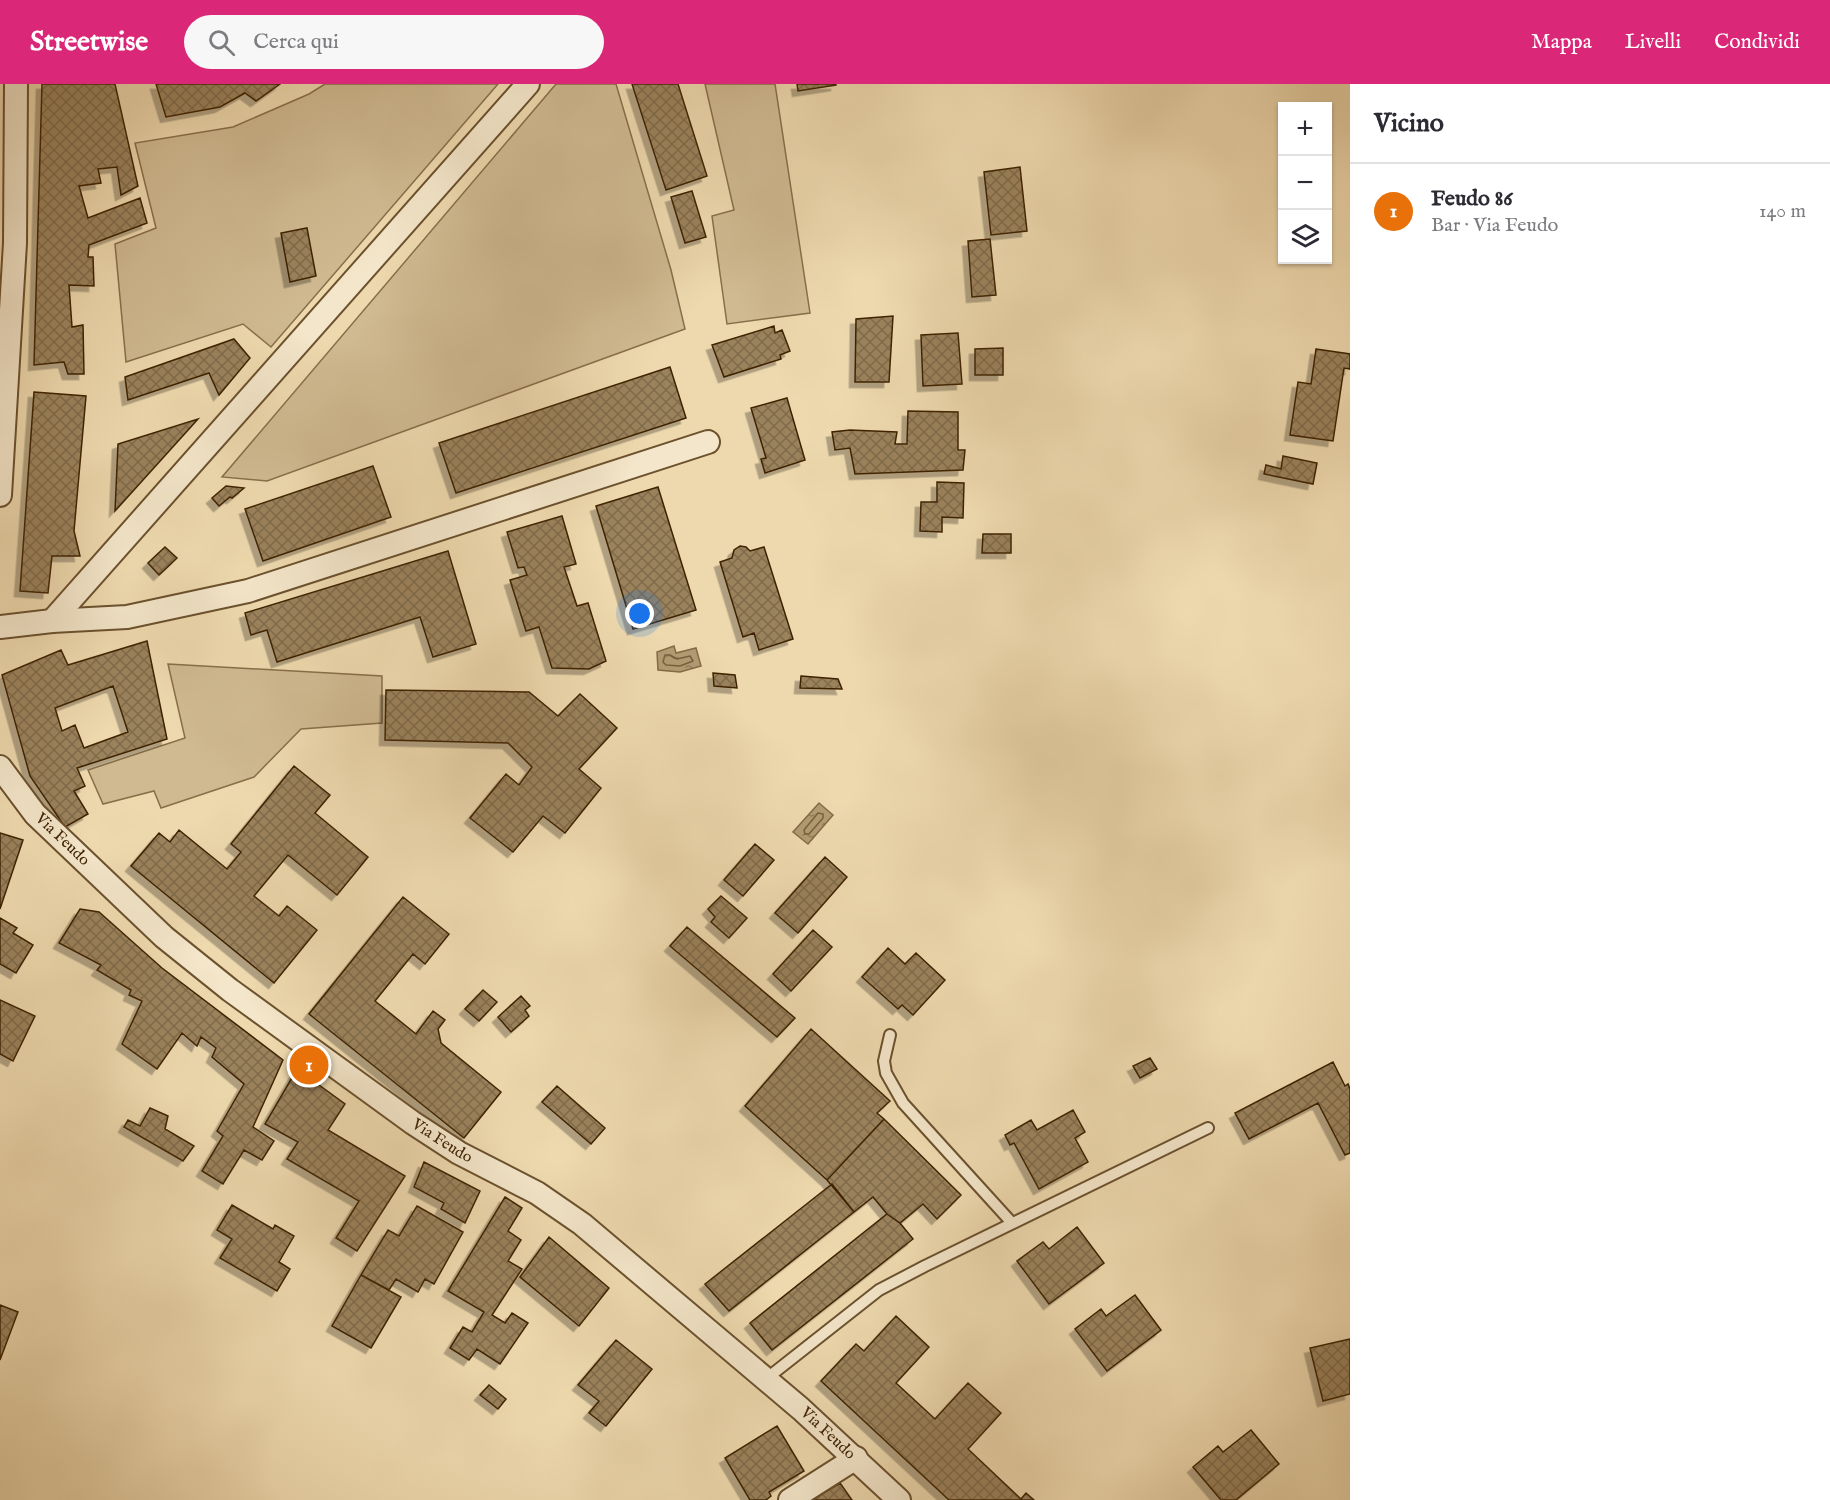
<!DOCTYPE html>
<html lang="it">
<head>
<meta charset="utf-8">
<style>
	body { margin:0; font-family:"IM FELL English",serif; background:#f7f7f7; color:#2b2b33 }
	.controls { position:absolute; right:18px; top:18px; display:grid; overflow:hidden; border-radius:0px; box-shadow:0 2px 4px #0004 }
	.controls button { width:54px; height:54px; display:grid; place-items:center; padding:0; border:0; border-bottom:2px solid #e1e1e2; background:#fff; color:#2b2b33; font:30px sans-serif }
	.you { position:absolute; left:640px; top:530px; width:21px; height:21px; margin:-15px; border:4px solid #fff; border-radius:50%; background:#1a73e8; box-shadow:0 0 0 9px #1a73e833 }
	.badge { display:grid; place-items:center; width:39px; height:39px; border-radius:50%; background:#db2777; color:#fff; font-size:20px; font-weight:700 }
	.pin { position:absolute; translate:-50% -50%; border:3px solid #fff; box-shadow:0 2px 6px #0006 }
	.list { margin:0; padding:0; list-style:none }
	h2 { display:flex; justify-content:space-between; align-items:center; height:78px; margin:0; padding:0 24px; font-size:26px }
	h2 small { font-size:20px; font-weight:400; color:#7c7c81 }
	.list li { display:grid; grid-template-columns:39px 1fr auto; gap:18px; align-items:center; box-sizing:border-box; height:96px; padding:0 24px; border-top:2px solid #e1e1e2 }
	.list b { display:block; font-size:22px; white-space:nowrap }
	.list p { margin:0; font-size:20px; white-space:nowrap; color:#7c7c81 }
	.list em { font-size:20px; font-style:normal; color:#7c7c81 }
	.icon { flex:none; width:33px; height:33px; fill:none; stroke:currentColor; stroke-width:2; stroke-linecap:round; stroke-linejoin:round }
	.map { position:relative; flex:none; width:1350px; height:1416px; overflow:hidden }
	header { display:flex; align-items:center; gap:36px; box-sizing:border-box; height:84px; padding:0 30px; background:#db2777; color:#fff }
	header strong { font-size:28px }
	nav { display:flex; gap:33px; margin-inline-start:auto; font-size:21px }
	.search { width:420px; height:54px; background:#f7f7f7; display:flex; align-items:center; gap:15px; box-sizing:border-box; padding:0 21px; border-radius:33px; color:#7c7c81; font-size:22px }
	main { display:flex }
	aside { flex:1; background:#fff }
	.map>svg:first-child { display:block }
</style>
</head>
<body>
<header>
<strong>Streetwise</strong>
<div class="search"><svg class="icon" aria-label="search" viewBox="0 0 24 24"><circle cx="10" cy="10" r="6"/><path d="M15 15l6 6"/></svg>Cerca qui</div>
<nav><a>Mappa</a><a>Livelli</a><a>Condividi</a></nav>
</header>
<main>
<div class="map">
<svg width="1350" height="1416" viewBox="0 0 1350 1416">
	<defs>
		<pattern id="water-ripples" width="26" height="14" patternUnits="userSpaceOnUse" patternTransform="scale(1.5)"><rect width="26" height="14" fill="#b29b74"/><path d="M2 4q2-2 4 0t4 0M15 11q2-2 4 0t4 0" fill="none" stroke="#927e5d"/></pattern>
		<pattern id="building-cross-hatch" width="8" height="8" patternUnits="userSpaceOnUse" patternTransform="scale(1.5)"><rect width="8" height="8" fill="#9a825c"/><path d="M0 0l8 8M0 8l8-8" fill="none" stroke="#7f6a4a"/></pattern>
		<filter id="shadow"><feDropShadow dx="-5.5" dy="5.5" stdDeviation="0" flood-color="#0004"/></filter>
	</defs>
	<rect width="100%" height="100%" fill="#eed9ae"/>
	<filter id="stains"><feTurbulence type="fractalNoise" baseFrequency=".00333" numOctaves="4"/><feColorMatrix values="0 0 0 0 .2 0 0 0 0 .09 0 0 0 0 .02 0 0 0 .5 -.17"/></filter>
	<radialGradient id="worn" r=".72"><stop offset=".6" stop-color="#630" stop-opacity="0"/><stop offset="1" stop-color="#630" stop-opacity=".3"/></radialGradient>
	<!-- green -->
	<path fill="#d0ba91" stroke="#886f4a" stroke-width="1.5" d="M 325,0 L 498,0 L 271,263 L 243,240 L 126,278 L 115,160 L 156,144 L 135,59 L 233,43 L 309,10 Z
		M 556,0 L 616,0 L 671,186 L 685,245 L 267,397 L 222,393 Z
		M 705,0 L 775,0 L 810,229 L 727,240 L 712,132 L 734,126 Z
		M 168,580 L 382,592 L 382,639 L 301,645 L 254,693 L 161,724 L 154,707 L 103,720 L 88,686 L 185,654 Z"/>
	<!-- water -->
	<path fill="url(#water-ripples)" stroke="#846b47" stroke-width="1.5" d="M 674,562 L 676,569 L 696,564 L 701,582 L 680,588 L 658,586 L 657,568 Z
		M 819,719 L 833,731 L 808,760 L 793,748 Z"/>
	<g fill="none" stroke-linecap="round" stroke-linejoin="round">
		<!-- shore -->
		<path stroke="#78603c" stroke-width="1.5" d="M 665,571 L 670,571 L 677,575 L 690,572 L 693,577 L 680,582 L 666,581 L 663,578 Z
			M 818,729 L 823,730 L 823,734 L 809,750 L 805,750 L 804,746 Z"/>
	</g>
	<!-- building -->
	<path fill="url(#building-cross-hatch)" stroke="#3f2404" stroke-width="1.5" fill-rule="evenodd" filter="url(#shadow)" d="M 42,0 L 115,0 L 138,102 L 121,111 L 117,83 L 98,85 L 101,99 L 79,102 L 88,134 L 140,114 L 147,139 L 89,161 L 88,173 L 93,173 L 94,202 L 69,201 L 72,243 L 83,241 L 84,290 L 68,290 L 64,278 L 34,281 Z
		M 156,0 L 280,0 L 256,17 L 245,9 L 220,23 L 166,33 Z
		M 632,0 L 678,0 L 707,92 L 666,106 Z
		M 797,0 L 836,0 L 836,1 L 798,7 Z
		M 1020,83 L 1027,147 L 991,151 L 984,88 Z
		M 692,107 L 706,153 L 685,159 L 671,113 Z
		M 307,144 L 316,192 L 290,198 L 281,149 Z
		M 990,155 L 996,211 L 972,213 L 968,157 Z
		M 893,232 L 889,298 L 855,298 L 856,235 Z
		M 774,242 L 775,249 L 782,246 L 790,267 L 780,271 L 781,275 L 724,293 L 712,261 Z
		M 958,249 L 962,300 L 923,302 L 921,251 Z
		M 234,255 L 250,274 L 219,311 L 209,289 L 128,316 L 125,293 Z
		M 1003,264 L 1003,291 L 975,291 L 975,265 Z
		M 1316,265 L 1350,270 L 1350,285 L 1344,284 L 1333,357 L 1290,351 L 1298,298 L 1311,300 Z
		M 670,283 L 686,334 L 456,409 L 439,359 Z
		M 34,308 L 86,312 L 74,447 L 80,472 L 52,472 L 48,509 L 20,507 Z
		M 787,314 L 805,376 L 765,389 L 761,375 L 766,374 L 751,324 Z
		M 908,327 L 958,328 L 958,366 L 965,366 L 963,386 L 855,390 L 850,364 L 835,366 L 832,348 L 850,346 L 897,348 L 895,360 L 907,360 Z
		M 198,335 L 115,427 L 118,360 Z
		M 1283,372 L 1317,379 L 1313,400 L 1264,390 L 1266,381 L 1281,385 Z
		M 373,382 L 391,433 L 263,477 L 245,425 Z
		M 937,398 L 964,399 L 963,434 L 942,433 L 942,448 L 920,447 L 921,418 L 937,418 Z
		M 226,402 L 244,404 L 232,414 L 230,413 L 219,422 L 212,414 Z
		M 658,403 L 696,526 L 633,545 L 596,422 Z
		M 562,432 L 576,480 L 564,483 L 577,522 L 588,519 L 606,577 L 589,585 L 552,584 L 539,543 L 526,547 L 510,496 L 527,491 L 524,483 L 518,484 L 507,448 Z
		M 983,450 L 1011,450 L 1011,469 L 982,469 Z
		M 740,462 L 746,463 L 750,467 L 764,463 L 793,555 L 759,566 L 754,549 L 743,553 L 720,478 L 732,474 L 734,466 Z
		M 165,463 L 177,474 L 159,491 L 148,479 Z
		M 448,467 L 476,560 L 433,573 L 420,533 L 277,578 L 267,546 L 251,551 L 245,529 Z
		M 147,557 L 167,655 L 77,684 L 85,702 L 74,707 L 88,730 L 65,743 L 30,692 L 2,591 L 61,566 L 68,581 ZM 113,602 L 128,648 L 84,664 L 75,641 L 62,647 L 55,624 Z
		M 713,589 L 735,591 L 737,604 L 714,602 Z
		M 801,592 L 838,595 L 842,605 L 800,604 Z
		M 386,606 L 529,608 L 558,632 L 580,610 L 617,644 L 579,685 L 601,704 L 565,749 L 543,732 L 513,768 L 470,734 L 506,690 L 519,701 L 532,683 L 508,659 L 385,656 Z
		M 294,682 L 330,711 L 315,729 L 368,773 L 337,811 L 288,771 L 254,812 L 279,832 L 287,822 L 317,846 L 274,899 L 131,782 L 159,749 L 170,758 L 179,746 L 227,785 L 241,768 L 231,760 Z
		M 0,749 L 23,756 L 0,825 Z
		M 755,760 L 774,776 L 743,812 L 724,796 Z
		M 825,773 L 847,793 L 798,849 L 775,829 Z
		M 721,812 L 747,834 L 729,854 L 711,838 L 715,833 L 708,825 Z
		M 403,813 L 449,850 L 425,880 L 413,870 L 375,917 L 416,950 L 433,927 L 445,936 L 438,945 L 441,959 L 501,1008 L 464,1054 L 309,930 Z
		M 80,825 L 99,828 L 162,884 L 283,976 L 253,1043 L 274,1057 L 262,1076 L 244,1066 L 223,1100 L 202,1087 L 223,1052 L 217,1047 L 244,1000 L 212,973 L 216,964 L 201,953 L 197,962 L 182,949 L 157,985 L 122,960 L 142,917 L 129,911 L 131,906 L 97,886 L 101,881 L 59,859 Z
		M 0,834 L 17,844 L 13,849 L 33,861 L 16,889 L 0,880 Z
		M 687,843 L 795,934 L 777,953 L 670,862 Z
		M 813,846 L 832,863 L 791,907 L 773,890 Z
		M 888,864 L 905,880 L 916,869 L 945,896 L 913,931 L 902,921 L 898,925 L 862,893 Z
		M 483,906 L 497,918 L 479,937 L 465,925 Z
		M 521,912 L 530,922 L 525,926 L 529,932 L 511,948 L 498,933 Z
		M 0,916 L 35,932 L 13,977 L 0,970 Z
		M 811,945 L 890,1017 L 877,1029 L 884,1035 L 827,1096 L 745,1022 Z
		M 1150,974 L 1157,985 L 1140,994 L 1133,982 Z
		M 1333,978 L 1345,1002 L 1348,1000 L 1350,1005 L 1350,1069 L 1345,1071 L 1318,1019 L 1249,1055 L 1235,1029 Z
		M 297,985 L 345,1020 L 328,1046 L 405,1092 L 357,1167 L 336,1154 L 359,1117 L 287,1075 L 298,1058 L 265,1040 Z
		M 557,1002 L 605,1044 L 591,1060 L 542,1018 Z
		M 150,1024 L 168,1032 L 165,1045 L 194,1062 L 183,1077 L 124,1043 L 128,1036 L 140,1042 Z
		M 1073,1026 L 1085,1048 L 1075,1054 L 1088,1078 L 1039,1105 L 1014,1059 L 1010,1061 L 1005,1051 L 1031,1036 L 1037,1046 Z
		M 884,1035 L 961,1111 L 937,1135 L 923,1120 L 900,1139 L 887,1130 L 873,1113 L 854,1128 L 827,1096 Z
		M 424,1078 L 480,1107 L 465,1139 L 441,1125 L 444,1119 L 414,1103 Z
		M 832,1100 L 854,1128 L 729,1227 L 705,1200 Z
		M 505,1113 L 522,1124 L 508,1147 L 521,1156 L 508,1177 L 522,1185 L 492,1231 L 505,1239 L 512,1229 L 528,1239 L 500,1280 L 477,1265 L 469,1276 L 450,1264 L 463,1243 L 472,1248 L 484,1228 L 448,1207 Z
		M 232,1121 L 273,1145 L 275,1141 L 294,1152 L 279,1178 L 290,1185 L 277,1207 L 220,1174 L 232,1155 L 217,1146 Z
		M 417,1122 L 463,1148 L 434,1200 L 425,1195 L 418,1208 L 396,1195 L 389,1206 L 361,1191 L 388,1146 L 399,1152 Z
		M 887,1130 L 900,1139 L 913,1155 L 772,1266 L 750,1239 Z
		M 1077,1143 L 1104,1179 L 1049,1220 L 1017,1177 L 1043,1158 L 1049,1165 Z
		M 549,1153 L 609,1204 L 579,1242 L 520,1193 Z
		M 361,1191 L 401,1213 L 371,1264 L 332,1242 Z
		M 1135,1211 L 1161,1246 L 1107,1287 L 1075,1245 L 1101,1225 L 1106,1232 Z
		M 0,1221 L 18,1228 L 0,1276 Z
		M 896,1232 L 929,1263 L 896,1299 L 935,1335 L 968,1299 L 1001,1329 L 968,1365 L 1021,1415 L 1026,1409 L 1034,1416 L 949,1416 L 821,1297 L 856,1260 L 864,1267 Z
		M 1350,1255 L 1350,1310 L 1323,1317 L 1310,1264 Z
		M 616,1256 L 652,1285 L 606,1342 L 589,1329 L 599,1317 L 578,1301 Z
		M 489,1301 L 506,1315 L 498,1325 L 480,1311 Z
		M 777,1342 L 804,1387 L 769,1408 L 771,1412 L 766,1416 L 750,1416 L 725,1374 Z
		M 1251,1346 L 1279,1380 L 1236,1416 L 1221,1416 L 1193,1383 L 1218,1362 L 1223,1368 Z
		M 840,1399 L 852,1416 L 812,1416 Z"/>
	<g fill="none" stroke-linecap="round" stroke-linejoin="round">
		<!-- lane casing -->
		<g stroke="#6b512e" stroke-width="14">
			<path id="lane" d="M 890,951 L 884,977 L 886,989 L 903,1019 L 1012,1139
				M 766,1295 L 879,1206 L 925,1182 L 1208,1044"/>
		</g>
		<!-- street casing -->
		<g stroke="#6b512e" stroke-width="26">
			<g id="street">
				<path d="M 0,411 L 15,159 L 16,0"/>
				<path d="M 52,537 L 528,0"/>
				<path d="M 0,543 L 52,537 L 127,533 L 248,507 L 708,358"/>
				<path id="s1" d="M 0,683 L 35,730 L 164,853 L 230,906 L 413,1039 L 459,1069 L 537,1109 L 582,1140 L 801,1325 L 899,1416"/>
				<path d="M 790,1416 L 856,1374"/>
			</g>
		</g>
		<!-- lane -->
		<use href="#lane" stroke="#f4e6ca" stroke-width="10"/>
		<!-- street -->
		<use href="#street" stroke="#f4e6ca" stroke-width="22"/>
	</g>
	<g text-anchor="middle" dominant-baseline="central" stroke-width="5" stroke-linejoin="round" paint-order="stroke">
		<!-- street labels -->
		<g font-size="16" fill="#3f2404" stroke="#f4e6ca">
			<text stroke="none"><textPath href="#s1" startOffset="96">Via Feudo</textPath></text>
			<text stroke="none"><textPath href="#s1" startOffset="582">Via Feudo</textPath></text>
			<text stroke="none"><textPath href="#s1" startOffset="1068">Via Feudo</textPath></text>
		</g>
	</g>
	<rect width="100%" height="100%" filter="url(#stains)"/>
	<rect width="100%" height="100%" fill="url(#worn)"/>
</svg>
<div class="controls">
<button>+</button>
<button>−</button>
<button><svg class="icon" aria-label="layers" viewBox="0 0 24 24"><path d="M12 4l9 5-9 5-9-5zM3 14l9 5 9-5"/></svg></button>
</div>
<div class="you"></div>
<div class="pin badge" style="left:309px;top:981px;background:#e8710a">1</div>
</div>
<aside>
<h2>Vicino<small></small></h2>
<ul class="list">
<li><span class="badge" style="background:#e8710a">1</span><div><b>Feudo 86</b><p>Bar · Via Feudo</p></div><em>140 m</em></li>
</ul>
</aside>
</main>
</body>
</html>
